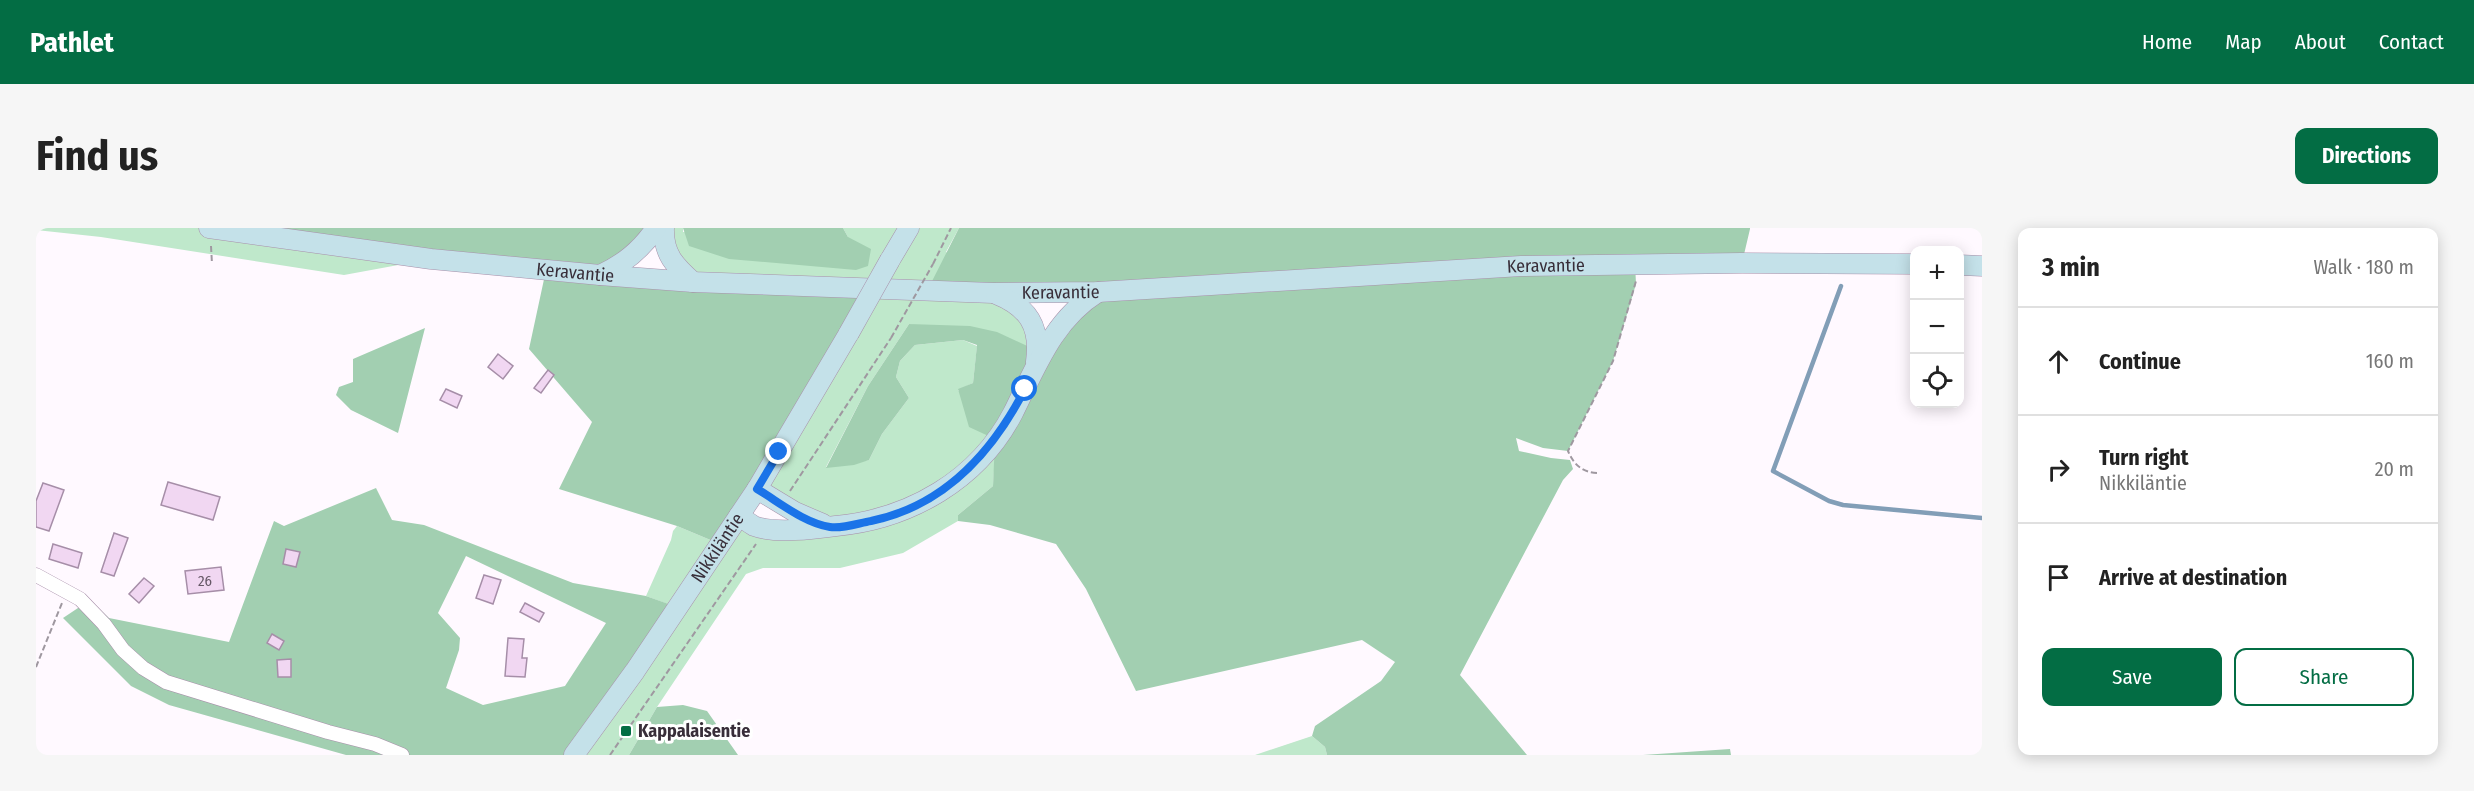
<!DOCTYPE html>
<html lang="en">
<head>
<meta charset="utf-8">
<style>
	body { margin:0; font-family:"Fira Sans Condensed",sans-serif; background:#f6f6f6; color:#222 }
	.controls { position:absolute; right:18px; top:18px; display:grid; overflow:hidden; border-radius:12px; box-shadow:0 3px 15px #0003 }
	.controls button { width:54px; height:54px; display:grid; place-items:center; padding:0; border:0; border-bottom:2px solid #e0e0e0; background:#fff; color:#222; font:30px sans-serif }
	.stop { position:absolute; width:18px; height:18px; margin:-14px; border:4px solid #1a73e8; border-radius:50%; background:#fff }
	.stop.end { background:#1a73e8; border-color:#fff; box-shadow:0 2px 6px #0008 }
	.list { margin:0; padding:0; list-style:none }
	h2 { display:flex; justify-content:space-between; align-items:center; height:78px; margin:0; padding:0 24px; font-size:26px }
	h2 small { font-size:20px; font-weight:400; color:#767676 }
	.list li { display:grid; grid-template-columns:39px 1fr auto; gap:18px; align-items:center; box-sizing:border-box; height:108px; padding:0 24px; border-top:2px solid #e0e0e0 }
	.list b { display:block; font-size:22px; white-space:nowrap }
	.list p { margin:0; font-size:20px; white-space:nowrap; color:#767676 }
	.list em { font-size:20px; font-style:normal; color:#767676 }
	.actions { display:flex; gap:12px; padding:18px 24px }
	.actions a { flex:1; padding:14px 0; border:2px solid #036d44; border-radius:12px; text-align:center; font-size:21px; color:#036d44 }
	.actions .main { background:#036d44; color:#fff }
	.icon { flex:none; width:33px; height:33px; fill:none; stroke:currentColor; stroke-width:2; stroke-linecap:round; stroke-linejoin:round }
	.map { position:relative; flex:none; width:1946px; height:527px; overflow:hidden; border-radius:12px }
	header { display:flex; align-items:center; gap:36px; box-sizing:border-box; height:84px; padding:0 30px; background:#036d44; color:#fff }
	header strong { font-size:28px }
	nav { display:flex; gap:33px; margin-inline-start:auto; font-size:21px }
	.intro { display:flex; align-items:center; justify-content:space-between; box-sizing:border-box; height:144px; padding:0 36px }
	h1 { margin:0; font-size:42px }
	.button { padding:15px 27px; border-radius:12px; background:#036d44; color:#fff; font-size:21px; font-weight:700 }
	main { display:flex; gap:36px; padding:0 36px }
	aside { flex:1; background:#fff; border-radius:12px; box-shadow:0 3px 15px #0003 }
	.map>svg:first-child { display:block }
</style>
</head>
<body>
<header>
<strong>Pathlet</strong>
<nav><a>Home</a><a>Map</a><a>About</a><a>Contact</a></nav>
</header>
<div class="intro"><h1>Find us</h1><a class="button">Directions</a></div>
<main>
<div class="map">
<svg width="1946" height="527" viewBox="0 0 1946 527">
	<rect width="100%" height="100%" fill="#fff9ff"/>
	<!-- green -->
	<path fill="#bfe8cb" d="M 0,0 L 207,0 L 395,31 L 308,47 L 65,9 L 0,2 Z
		M 629,0 L 647,0 L 647,4 L 812,9 L 807,0 L 923,0 L 910,24 L 980,75 L 1002,123 L 873,96 L 832,158 L 790,239 L 833,232 L 846,206 L 873,170 L 860,149 L 864,133 L 879,117 L 927,112 L 941,118 L 937,155 L 922,162 L 960,211 L 957,258 L 922,287 L 922,293 L 867,325 L 804,340 L 727,340 L 710,346 L 621,479 L 593,527 L 538,527 L 640,379 L 610,368 L 635,312 L 637,303 L 641,298 L 684,316 L 703,288 L 793,300 L 721,261 L 831,61 L 657,54 Z
		M 1276,508 L 1289,519 L 1291,527 L 1219,527 Z"/>
	<!-- forest -->
	<path fill="#a2cfb1" fill-rule="evenodd" d="M 234,0 L 620,0 L 566,47 L 831,61 L 684,316 L 641,298 L 523,261 L 556,194 L 493,121 L 510,42 Z
		M 647,0 L 807,0 L 812,9 L 835,21 L 832,38 L 820,42 L 693,31 L 653,18 Z
		M 923,0 L 1714,0 L 1714,1 L 1706,35 L 1599,35 L 1600,56 L 1577,133 L 1532,223 L 1507,220 L 1480,210 L 1483,223 L 1515,230 L 1534,232 L 1537,241 L 1527,252 L 1424,447 L 1491,527 L 1291,527 L 1289,519 L 1276,508 L 1279,498 L 1345,453 L 1359,434 L 1326,412 L 1100,463 L 1050,361 L 1020,316 L 954,297 L 922,293 L 922,287 L 957,258 L 959,211 L 933,199 L 922,161 L 937,155 L 941,117 L 927,112 L 879,117 L 864,133 L 860,149 L 873,170 L 846,206 L 833,232 L 818,237 L 790,240 L 832,158 L 873,96 L 934,98 L 961,104 L 1002,123 L 1061,64 L 891,63 Z
		M 389,100 L 362,205 L 315,182 L 300,167 L 303,159 L 317,154 L 317,131 Z
		M 340,260 L 356,292 L 388,297 L 537,355 L 610,368 L 641,379 L 538,527 L 310,527 L 133,477 L 95,458 L 27,390 L 54,372 L 73,390 L 193,414 L 238,293 L 248,298 ZM 430,328 L 570,395 L 529,458 L 447,477 L 410,460 L 423,422 L 424,410 L 402,385 Z
		M 647,477 L 671,483 L 702,527 L 593,527 L 621,479 Z
		M 1694,521 L 1695,527 L 1607,527 Z"/>
	<g fill="none" stroke-linecap="round" stroke-linejoin="round">
		<!-- stream -->
		<path stroke="#829eb7" stroke-width="4.5" d="M 1805,58 L 1737,243 L 1793,273 L 1807,277 L 1946,290"/>
	</g>
	<!-- building -->
	<path fill="#f1d7f2" stroke="#a68ea8" stroke-width="1.5" d="M 462,126 L 477,138 L 467,151 L 452,139 Z
		M 512,142 L 518,147 L 505,165 L 498,160 Z
		M 410,161 L 426,168 L 421,180 L 404,172 Z
		M 132,254 L 184,269 L 177,292 L 125,277 Z
		M 7,255 L 28,262 L 13,303 L 0,299 L 0,273 Z
		M 78,305 L 92,310 L 78,348 L 65,344 Z
		M 17,316 L 46,325 L 42,340 L 13,331 Z
		M 250,321 L 264,324 L 260,339 L 247,336 Z
		M 185,339 L 188,362 L 152,366 L 149,343 Z
		M 448,347 L 465,352 L 457,376 L 440,370 Z
		M 108,350 L 118,358 L 103,375 L 93,366 Z
		M 489,375 L 508,385 L 503,394 L 484,384 Z
		M 236,406 L 248,413 L 243,422 L 231,415 Z
		M 472,410 L 488,411 L 486,430 L 491,430 L 489,449 L 469,448 Z
		M 255,431 L 255,449 L 242,449 L 241,432 Z"/>
	<g fill="none" stroke-linecap="round" stroke-linejoin="round">
		<!-- street casing -->
		<g stroke="#a890aa" stroke-width="15">
			<path id="street" d="M 0,347 L 44,371 L 68,396 L 87,422 L 107,440 L 130,454 L 292,504 L 339,516 L 366,527"/>
		</g>
		<!-- secondary casing -->
		<g stroke="#a890aa" stroke-width="21">
			<g id="secondary">
				<path id="s1" d="M 173,0 L 395,31 L 564,47 L 657,54 L 957,65 L 1062,64 L 1485,38 L 1706,35 L 1878,36"/>
				<path d="M 628,0 C 627,26 639,38 657,54"/>
				<path d="M 854,32 L 873,0"/>
				<path d="M 1924,37 L 1946,38"/>
				<path d="M 564,47 C 588,36 605,22 620,0"/>
				<path d="M 960,66 C 992,79 1005,98 1000,134"/>
				<path d="M 721,261 L 759,284 L 787,296"/>
				<path d="M 703,288 C 708,291 713,295 718,298 C 739,306 778,301 800,298 C 874,291 942,252 977,185 C 1000,139 1017,92 1062,64"/>
				<path id="s2" d="M 538,527 L 599,443 L 721,261 L 813,105"/>
			</g>
		</g>
		<!-- path -->
		<path stroke="#9f98a0" stroke-width="2" stroke-dasharray="6 3" stroke-linecap="butt" d="M 175,18 L 176,36
			M 897,36 L 915,0
			M 1561,245 C 1546,244 1538,237 1532,223 L 1577,133 L 1600,53
			M 754,263 L 855,110
			M 0,439 L 26,375
			M 574,527 L 720,316"/>
		<!-- street -->
		<use href="#street" stroke="#fff" stroke-width="14"/>
		<!-- secondary -->
		<use href="#secondary" stroke="#c4e1e9" stroke-width="20"/>
		<!-- secondary-bridge casing -->
		<g stroke="#a890aa" stroke-width="21" stroke-linecap="butt">
			<path id="secondary-bridge" d="M 813,105 L 854,32"/>
		</g>
		<!-- path-bridge -->
		<path stroke="#9f98a0" stroke-width="2" stroke-dasharray="6 3" stroke-linecap="butt" d="M 855,110 L 897,36"/>
		<!-- secondary-bridge -->
		<use href="#secondary-bridge" stroke="#c4e1e9" stroke-width="20"/>
	</g>
	<g fill="none" stroke-linecap="round" stroke-linejoin="round">
		<!-- route -->
		<path stroke="#1a73e8" stroke-width="8" d="M 743,224 L 721,261 C 743,274 768,295 794,299 C 807,301 823,295 835,293 C 908,278 956,225 989,161"/>
	</g>
	<!-- markers -->
	<rect fill="#036d44" stroke="#fff" stroke-width="2" x="584" y="497" width="12" height="12" rx="3"/>
	<g text-anchor="middle" dominant-baseline="central" stroke-width="6" stroke-linejoin="round" paint-order="stroke">
		<!-- number labels -->
		<g font-size="15" fill="#665867">
			<text x="169" y="353">26</text>
		</g>
		<!-- street labels -->
		<g font-size="18" fill="#382e39" stroke="#fff">
			<text stroke="none"><textPath href="#s1" startOffset="1341">Keravantie</textPath></text>
			<text stroke="none"><textPath href="#s1" startOffset="369">Keravantie</textPath></text>
			<text stroke="none"><textPath href="#s1" startOffset="855">Keravantie</textPath></text>
			<text stroke="none"><textPath href="#s2" startOffset="252">Nikkiläntie</textPath></text>
		</g>
		<!-- poi labels -->
		<g font-size="18" font-weight="bold" fill="#382e39" stroke="#fff" text-anchor="start">
			<text x="602" y="503">Kappalaisentie</text>
		</g>
	</g>
</svg>
<div class="controls">
<button>+</button>
<button>−</button>
<button><svg class="icon" aria-label="locate" viewBox="0 0 24 24"><circle cx="12" cy="12" r="6"/><path d="M12 2v4M12 18v4M2 12h4M18 12h4"/></svg></button>
</div>
<div class="stop" style="left:989px;top:161px"></div>
<div class="stop end" style="left:743px;top:224px"></div>
</div>
<aside>
<h2>3 min<small>Walk · 180 m</small></h2>
<ul class="list">
<li><svg class="icon" aria-label="ahead" viewBox="0 0 24 24"><path d="M12 20V5M6 11l6-6 6 6"/></svg><div><b>Continue</b></div><em>160 m</em></li>
<li><svg class="icon" aria-label="right" viewBox="0 0 24 24"><path d="M7 20v-9h11M14 6l5 5-5 5"/></svg><div><b>Turn right</b><p>Nikkiläntie</p></div><em>20 m</em></li>
<li><svg class="icon" aria-label="arrive" viewBox="0 0 24 24"><path d="M6 21V4h12l-3 4 3 4H6"/></svg><div><b>Arrive at destination</b></div></li>
</ul>
<div class="actions"><a class="main">Save</a><a>Share</a></div>
</aside>
</main>
</body>
</html>
